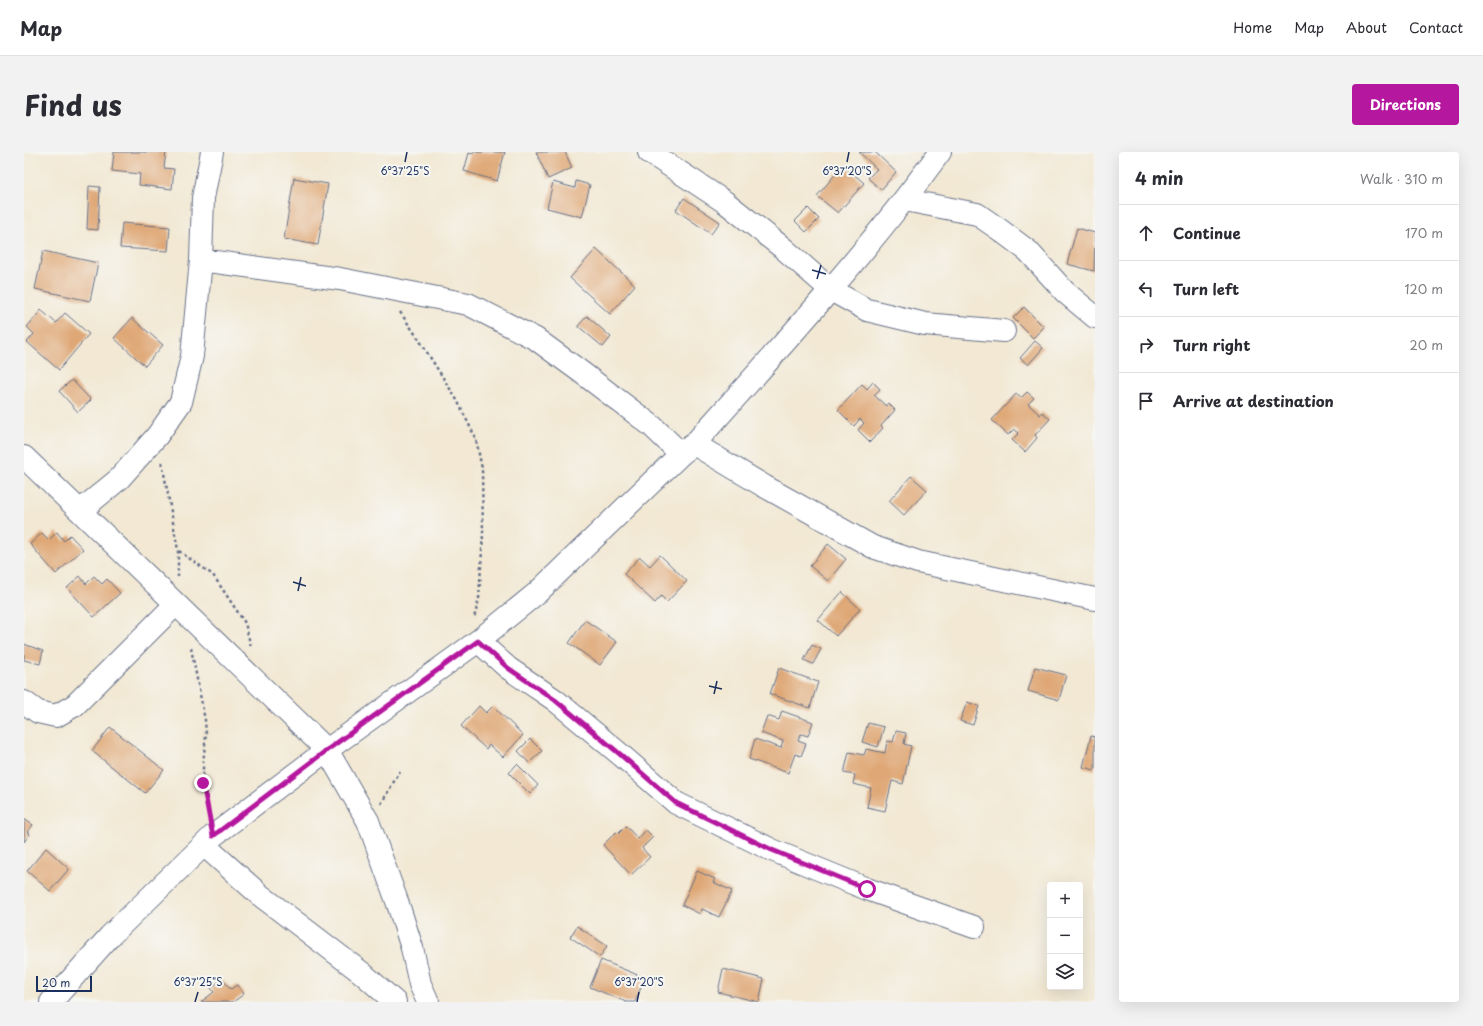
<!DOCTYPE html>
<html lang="en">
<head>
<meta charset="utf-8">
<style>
	body { margin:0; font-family:"Playpen Sans",sans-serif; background:#f2f2f3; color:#2b2b33 }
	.controls { position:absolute; right:12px; bottom:12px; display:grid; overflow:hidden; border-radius:4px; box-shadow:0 4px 16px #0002 }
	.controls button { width:36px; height:36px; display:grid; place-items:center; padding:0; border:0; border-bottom:1px solid #e1e1e2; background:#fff; color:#2b2b33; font:20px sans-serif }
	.scale { position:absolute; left:12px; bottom:10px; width:56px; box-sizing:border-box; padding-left:4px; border:2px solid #1b2f5e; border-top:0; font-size:11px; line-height:14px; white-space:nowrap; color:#1b2f5e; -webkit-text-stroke:3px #f6f6f2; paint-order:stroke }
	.stop { position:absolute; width:12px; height:12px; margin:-9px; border:3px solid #b5179e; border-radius:50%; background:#fff }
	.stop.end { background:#b5179e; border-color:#fff; box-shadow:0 1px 4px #0008 }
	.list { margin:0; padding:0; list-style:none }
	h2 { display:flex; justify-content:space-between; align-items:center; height:52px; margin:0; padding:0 16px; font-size:17px }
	h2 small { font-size:13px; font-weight:400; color:#7c7c81 }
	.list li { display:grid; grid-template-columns:26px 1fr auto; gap:12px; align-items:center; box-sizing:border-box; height:56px; padding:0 16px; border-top:1px solid #e1e1e2 }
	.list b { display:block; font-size:15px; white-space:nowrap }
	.list em { font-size:13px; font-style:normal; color:#7c7c81 }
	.icon { flex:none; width:22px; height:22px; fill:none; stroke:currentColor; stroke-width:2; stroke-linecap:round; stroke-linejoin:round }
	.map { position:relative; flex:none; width:1071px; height:850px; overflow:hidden; border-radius:4px }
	header { display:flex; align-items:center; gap:24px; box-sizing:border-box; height:56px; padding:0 20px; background:#fff; border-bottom:1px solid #e1e1e2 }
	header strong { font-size:19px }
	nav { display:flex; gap:22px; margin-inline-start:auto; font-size:14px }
	.intro { display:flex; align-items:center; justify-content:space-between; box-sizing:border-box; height:96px; padding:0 24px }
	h1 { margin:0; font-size:28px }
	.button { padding:10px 18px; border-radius:4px; background:#b5179e; color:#fff; font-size:14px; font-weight:700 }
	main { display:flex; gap:24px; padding:0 24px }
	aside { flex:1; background:#fff; border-radius:4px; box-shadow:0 4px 16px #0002 }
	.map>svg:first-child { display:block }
</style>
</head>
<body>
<header>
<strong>Map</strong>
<nav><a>Home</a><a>Map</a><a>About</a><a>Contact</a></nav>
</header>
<div class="intro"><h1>Find us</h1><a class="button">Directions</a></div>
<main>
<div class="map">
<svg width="1071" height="850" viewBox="0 0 1071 850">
	<rect width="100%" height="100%" fill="#f6f6f2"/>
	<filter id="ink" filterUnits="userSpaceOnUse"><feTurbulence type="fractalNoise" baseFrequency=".025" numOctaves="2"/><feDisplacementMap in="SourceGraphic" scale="8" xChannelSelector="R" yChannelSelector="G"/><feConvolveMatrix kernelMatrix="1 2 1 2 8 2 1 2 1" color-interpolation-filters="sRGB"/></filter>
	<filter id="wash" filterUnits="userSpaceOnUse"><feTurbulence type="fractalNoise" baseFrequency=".012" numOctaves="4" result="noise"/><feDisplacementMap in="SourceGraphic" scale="16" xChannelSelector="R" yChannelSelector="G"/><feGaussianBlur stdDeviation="0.9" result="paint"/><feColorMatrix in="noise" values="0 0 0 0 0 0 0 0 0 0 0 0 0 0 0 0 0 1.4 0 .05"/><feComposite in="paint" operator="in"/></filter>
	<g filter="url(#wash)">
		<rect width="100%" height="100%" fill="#f2e8d3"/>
		<g id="blocks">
			<!-- building -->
			<path fill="#dfa776" d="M 90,0 L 142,0 L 140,16 L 150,17 L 148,37 L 115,33 L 116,22 L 88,19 Z
				M 449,0 L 481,0 L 473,29 L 440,19 L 445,1 L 448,2 Z
				M 512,0 L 541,0 L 548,16 L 524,27 Z
				M 835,0 L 851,0 L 872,20 L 857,38 L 844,26 L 853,17 Z
				M 819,13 L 840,31 L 814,61 L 793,44 Z
				M 270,26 L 304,32 L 294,93 L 260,87 Z
				M 552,29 L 566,33 L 558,65 L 523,56 L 529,30 L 551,36 Z
				M 65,34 L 76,35 L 74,78 L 63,77 Z
				M 660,46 L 696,70 L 687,82 L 652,58 Z
				M 784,56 L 795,67 L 782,80 L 771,69 Z
				M 98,71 L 146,75 L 144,99 L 96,96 Z
				M 1053,76 L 1071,81 L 1070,119 L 1043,112 Z
				M 572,97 L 611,133 L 586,162 L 546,126 Z
				M 19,99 L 74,111 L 66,149 L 11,137 Z
				M 1000,155 L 1020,175 L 1009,186 L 989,166 Z
				M 17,158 L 32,171 L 41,161 L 65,182 L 35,218 L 3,190 L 10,182 L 3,175 Z
				M 563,164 L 587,185 L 579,195 L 554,174 Z
				M 108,166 L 139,193 L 121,214 L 90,186 Z
				M 1011,189 L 1019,196 L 1004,213 L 996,206 Z
				M 48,228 L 67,248 L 54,260 L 35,239 Z
				M 849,230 L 856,237 L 850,243 L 862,254 L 864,251 L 871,258 L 857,274 L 859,276 L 846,290 L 834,278 L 840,271 L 836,267 L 830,274 L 814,258 L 838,232 L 843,237 Z
				M 1003,240 L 1010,246 L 1004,252 L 1016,263 L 1018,260 L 1026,267 L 1011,283 L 1013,286 L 1001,300 L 988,288 L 995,281 L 990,277 L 984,283 L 968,268 L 992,242 L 997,246 Z
				M 887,324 L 903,338 L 880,363 L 865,349 Z
				M 33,380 L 40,389 L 46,383 L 59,397 L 32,422 L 6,392 L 18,381 L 25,388 Z
				M 804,392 L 822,407 L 804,429 L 786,414 Z
				M 636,403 L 663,429 L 643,450 L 637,444 L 631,451 L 600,422 L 616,405 L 626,414 Z
				M 56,424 L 62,432 L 70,424 L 78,432 L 83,427 L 96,441 L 70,465 L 43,436 Z
				M 818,440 L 836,457 L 812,484 L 794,468 Z
				M 561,468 L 593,490 L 576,513 L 545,491 Z
				M 0,492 L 19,499 L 16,512 L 0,508 Z
				M 788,493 L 797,497 L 789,512 L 780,508 Z
				M 1011,515 L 1042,523 L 1035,548 L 1004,539 Z
				M 755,516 L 794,530 L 786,556 L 746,542 Z
				M 943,550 L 955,554 L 949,573 L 936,569 Z
				M 455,554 L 462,561 L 469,554 L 499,583 L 479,605 L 465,593 L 462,597 L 437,574 Z
				M 758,559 L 789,570 L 784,584 L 777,582 L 774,589 L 782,592 L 777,604 L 771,602 L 764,621 L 725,607 L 731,587 L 757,596 L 759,589 L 737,581 L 743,564 L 755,568 Z
				M 844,571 L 860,575 L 854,595 L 838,590 Z
				M 86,575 L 140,618 L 121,641 L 68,599 Z
				M 872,579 L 882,581 L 880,592 L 887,594 L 879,632 L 868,629 L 861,659 L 843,655 L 847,636 L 829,632 L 831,623 L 820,621 L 825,600 L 840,603 L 842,597 L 861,601 L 863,589 L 869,590 Z
				M 1067,584 L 1071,585 L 1071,618 L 1059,615 Z
				M 506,587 L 518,599 L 505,611 L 494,599 Z
				M 493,612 L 514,633 L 506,642 L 485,621 Z
				M 0,667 L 9,673 L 3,680 L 6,682 L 0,690 Z
				M 602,674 L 614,687 L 622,678 L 629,685 L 618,696 L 626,705 L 607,723 L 579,693 L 592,680 L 594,682 Z
				M 22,696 L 45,717 L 26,739 L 3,719 Z
				M 673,719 L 691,727 L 689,730 L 708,739 L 695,765 L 678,757 L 676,762 L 658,753 Z
				M 553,774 L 583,794 L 576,805 L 546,785 Z
				M 577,808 L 621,826 L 611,850 L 602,850 L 566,835 Z
				M 699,817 L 740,827 L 735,850 L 694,840 Z
				M 198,827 L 207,837 L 213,833 L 220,842 L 209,850 L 177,850 L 190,840 L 187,836 Z"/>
		</g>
	</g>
	<g filter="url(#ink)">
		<use href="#blocks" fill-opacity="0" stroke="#667087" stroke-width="1"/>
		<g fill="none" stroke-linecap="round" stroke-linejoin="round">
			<!-- minor casing -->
			<g stroke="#667087" stroke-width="24">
				<path id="minor" d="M 625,0 L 701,50 L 759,96 L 807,138 L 843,158 L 901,172 L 980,179
					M 881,48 L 953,62 L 976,78 L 1004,99 L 1041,140 L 1071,165
					M 177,108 L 316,127 L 444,152 L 512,187 L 557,220 L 628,274 L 657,302
					M 670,292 L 740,334 L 849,395 L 894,410 L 1071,447
					M 0,305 L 303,598 L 344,669 L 374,752 L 388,796 L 396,832 L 404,850
					M 56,359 L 95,327 L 133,284 L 157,250 L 168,204 L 177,108 L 179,46 L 188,0
					M 454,489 L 484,516 L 531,548 L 597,603 L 652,651 L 748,698 L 843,737 L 950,775
					M 0,550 L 14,560 L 32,564 L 51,553 L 152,452
					M 180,693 L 236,743 L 338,821 L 371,850
					M 27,850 L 86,784 L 189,684 L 303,598 L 454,489 L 514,440 L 657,302 L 670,292 C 755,197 841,103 916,0"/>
			</g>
			<!-- path -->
			<path stroke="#667087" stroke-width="2.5" stroke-dasharray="3 3" stroke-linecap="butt" d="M 376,160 L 394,186 L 433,248 L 452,287 L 458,317 L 459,382 L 455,447 L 450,466
				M 138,310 L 154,398 L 154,425
				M 155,399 L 189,423 L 221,471 L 227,495
				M 167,496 L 181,568 L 182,582 L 179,612 L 179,631 L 185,662
				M 357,652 L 376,619"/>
			<!-- minor -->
			<use href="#minor" stroke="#fff" stroke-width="22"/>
		</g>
	</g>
	<g fill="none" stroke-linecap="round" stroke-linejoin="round" filter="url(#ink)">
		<!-- route -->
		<path stroke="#b5179e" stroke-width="5" d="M 179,631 L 189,684 L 303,598 L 454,489 L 484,516 L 531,548 L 597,603 L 652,651 L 748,698 L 843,737"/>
	</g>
	<!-- ticks -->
	<path fill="none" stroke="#1b2f5e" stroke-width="1.5" d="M 381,10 L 383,0M 823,10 L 825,0M 788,118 L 802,122M 793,127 L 797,113M 269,430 L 282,434M 274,439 L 277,425M 685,534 L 698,537M 690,542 L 693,529M 171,850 L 174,840M 613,850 L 615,840"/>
	<g font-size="10" text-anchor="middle" fill="#1b2f5e" stroke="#f6f6f2" stroke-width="4" stroke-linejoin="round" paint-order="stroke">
		<text x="381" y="23">6°37'25"S</text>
		<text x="823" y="23">6°37'20"S</text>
		<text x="174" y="834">6°37'25"S</text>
		<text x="615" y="834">6°37'20"S</text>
	</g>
</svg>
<div class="controls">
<button>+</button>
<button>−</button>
<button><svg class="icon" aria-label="layers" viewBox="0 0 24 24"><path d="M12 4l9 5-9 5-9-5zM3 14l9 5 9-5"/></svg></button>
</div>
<div class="scale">20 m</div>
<div class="stop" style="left:843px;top:737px"></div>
<div class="stop end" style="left:179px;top:631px"></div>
</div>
<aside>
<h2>4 min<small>Walk · 310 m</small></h2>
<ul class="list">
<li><svg class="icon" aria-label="ahead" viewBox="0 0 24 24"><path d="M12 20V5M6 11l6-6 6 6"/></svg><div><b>Continue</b></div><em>170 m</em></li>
<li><svg class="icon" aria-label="left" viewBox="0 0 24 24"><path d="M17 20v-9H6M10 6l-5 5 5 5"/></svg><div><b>Turn left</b></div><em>120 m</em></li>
<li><svg class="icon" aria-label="right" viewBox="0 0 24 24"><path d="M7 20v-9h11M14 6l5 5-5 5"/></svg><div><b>Turn right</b></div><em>20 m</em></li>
<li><svg class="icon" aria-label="arrive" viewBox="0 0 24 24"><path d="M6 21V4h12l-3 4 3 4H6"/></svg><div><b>Arrive at destination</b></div></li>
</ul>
</aside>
</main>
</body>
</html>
